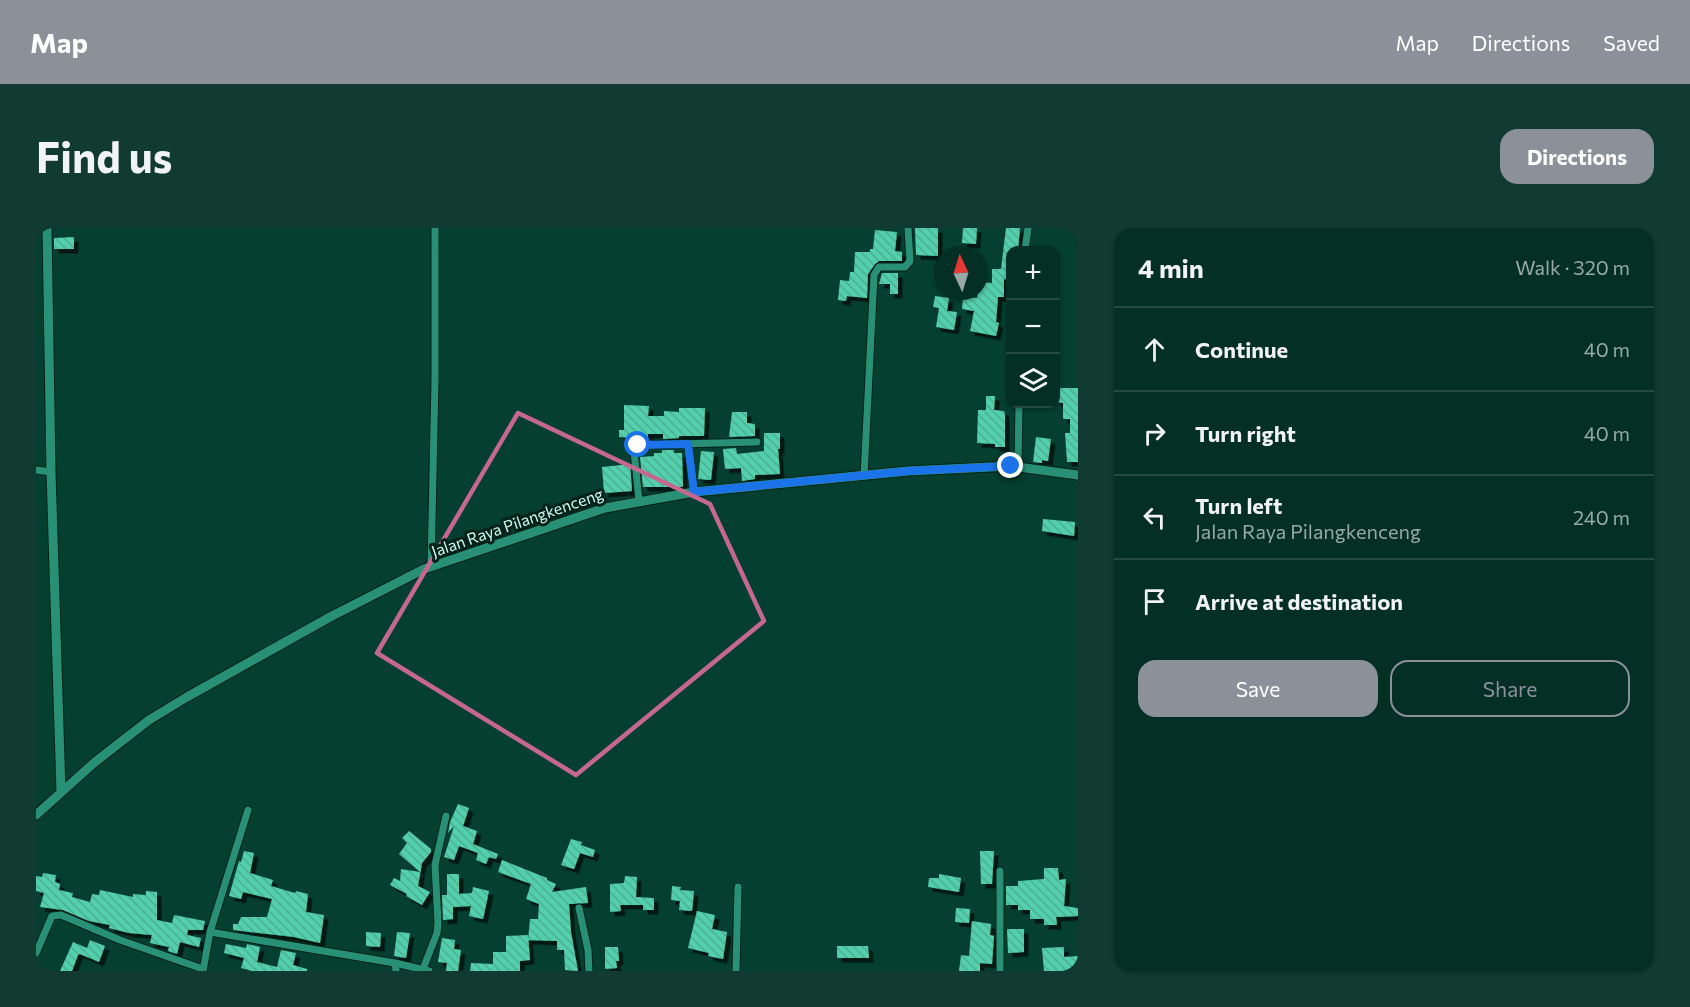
<!DOCTYPE html>
<html lang="en">
<head>
<meta charset="utf-8">
<style>
	body { margin:0; font-family:Commissioner,sans-serif; background:#113b31; color:#f1f3f6 }
	.controls { position:absolute; right:18px; top:18px; display:grid; overflow:hidden; border-radius:12px; box-shadow:0 2px 4px #0004 }
	.controls button { width:54px; height:54px; display:grid; place-items:center; padding:0; border:0; border-bottom:2px solid #244a41; background:#032f24; color:#f1f3f6; font:30px sans-serif }
	.compass { position:absolute; left:898px; top:18px; width:54px; height:54px; border-radius:50%; background:#032f24; box-shadow:0 2px 4px #0004; rotate:356deg }
	.stop { position:absolute; width:18px; height:18px; margin:-14px; border:4px solid #1a73e8; border-radius:50%; background:#fff }
	.stop.end { background:#1a73e8; border-color:#fff; box-shadow:0 2px 6px #0008 }
	.list { margin:0; padding:0; list-style:none }
	h2 { display:flex; justify-content:space-between; align-items:center; height:78px; margin:0; padding:0 24px; font-size:26px }
	h2 small { font-size:20px; font-weight:400; color:#97a9a6 }
	.list li { display:grid; grid-template-columns:39px 1fr auto; gap:18px; align-items:center; box-sizing:border-box; height:84px; padding:0 24px; border-top:2px solid #244a41 }
	.list b { display:block; font-size:22px; white-space:nowrap }
	.list p { margin:0; font-size:20px; white-space:nowrap; color:#97a9a6 }
	.list em { font-size:20px; font-style:normal; color:#97a9a6 }
	.actions { display:flex; gap:12px; padding:18px 24px }
	.actions a { flex:1; padding:14px 0; border:2px solid #8c9099; border-radius:18px; text-align:center; font-size:21px; color:#8c9099 }
	.actions .main { background:#8c9099; color:#fff }
	.icon { flex:none; width:33px; height:33px; fill:none; stroke:currentColor; stroke-width:2; stroke-linecap:round; stroke-linejoin:round }
	.map { position:relative; flex:none; width:1042px; height:743px; overflow:hidden; border-radius:18px }
	header { display:flex; align-items:center; gap:36px; box-sizing:border-box; height:84px; padding:0 30px; background:#8c9099; color:#fff }
	header strong { font-size:28px }
	nav { display:flex; gap:33px; margin-inline-start:auto; font-size:21px }
	.intro { display:flex; align-items:center; justify-content:space-between; box-sizing:border-box; height:144px; padding:0 36px }
	h1 { margin:0; font-size:42px }
	.button { padding:15px 27px; border-radius:18px; background:#8c9099; color:#fff; font-size:21px; font-weight:700 }
	main { display:flex; gap:36px; padding:0 36px }
	aside { flex:1; background:#032f24; border-radius:18px; box-shadow:0 2px 4px #0004 }
	.map>svg:first-child { display:block }
</style>
</head>
<body>
<header>
<strong>Map</strong>
<nav><a>Map</a><a>Directions</a><a>Saved</a></nav>
</header>
<div class="intro"><h1>Find us</h1><a class="button">Directions</a></div>
<main>
<div class="map">
<svg width="1042" height="743" viewBox="0 0 1042 743">
	<defs>
		<pattern id="building-back-hatch" width="6" height="6" patternUnits="userSpaceOnUse" patternTransform="scale(1.5)"><rect width="6" height="6" fill="#52d0ab"/><path d="M-1 5l2 2M0 0l6 6M5-1l2 2" fill="none" stroke="#4daf92"/></pattern>
		<filter id="shadow"><feDropShadow dx="4.5" dy="4.5" stdDeviation="0" flood-color="#0009"/></filter>
	</defs>
	<rect width="100%" height="100%" fill="#043f30"/>
	<!-- building -->
	<path fill="url(#building-back-hatch)" filter="url(#shadow)" d="M 879,0 L 902,0 L 902,28 L 880,27 Z
		M 927,0 L 941,0 L 940,16 L 926,15 Z
		M 970,0 L 984,0 L 982,22 L 975,22 L 975,29 L 972,29 L 971,52 L 968,51 L 968,69 L 962,69 L 960,94 L 963,95 L 960,108 L 934,103 L 938,83 L 926,81 L 927,69 L 941,70 L 943,54 L 956,55 L 956,41 L 965,41 Z
		M 839,2 L 861,4 L 859,23 L 866,24 L 866,33 L 843,33 L 839,36 L 832,46 L 831,70 L 811,68 L 810,73 L 802,72 L 804,52 L 813,53 L 814,44 L 818,44 L 819,24 L 834,24 L 834,21 L 837,21 Z
		M 38,9 L 38,21 L 18,21 L 18,10 Z
		M 846,45 L 862,45 L 862,66 L 854,66 L 854,56 L 843,56 Z
		M 899,68 L 913,70 L 911,83 L 921,84 L 918,102 L 900,99 L 903,80 L 897,79 Z
		M 1020,160 L 1042,160 L 1042,234 L 1031,234 L 1029,205 L 1034,205 L 1034,191 L 1027,191 L 1027,175 L 1020,174 Z
		M 950,168 L 959,168 L 958,182 L 968,183 L 969,186 L 969,219 L 959,219 L 959,216 L 941,215 L 942,182 L 950,182 Z
		M 588,177 L 613,178 L 612,188 L 628,188 L 628,183 L 643,184 L 643,180 L 669,180 L 668,208 L 643,208 L 643,210 L 627,211 L 627,206 L 612,206 L 612,211 L 583,209 L 583,202 L 588,202 Z
		M 696,184 L 711,184 L 711,195 L 719,196 L 719,208 L 693,209 Z
		M 728,205 L 744,205 L 744,221 L 742,221 L 744,246 L 719,247 L 719,251 L 706,253 L 705,240 L 689,241 L 687,221 L 700,220 L 701,226 L 728,223 Z
		M 1000,209 L 1015,211 L 1012,233 L 1006,232 L 1006,235 L 997,234 Z
		M 626,222 L 638,222 L 638,225 L 646,225 L 647,259 L 607,259 L 604,229 L 618,228 L 618,225 L 626,225 Z
		M 665,223 L 678,224 L 675,252 L 662,251 Z
		M 594,236 L 596,263 L 568,265 L 566,239 Z
		M 1007,291 L 1039,294 L 1038,308 L 1006,303 Z
		M 422,576 L 433,580 L 427,598 L 441,603 L 437,616 L 462,626 L 460,631 L 453,629 L 450,636 L 440,632 L 442,625 L 423,618 L 418,632 L 408,629 L 418,598 L 412,605 L 414,594 Z
		M 373,603 L 395,621 L 395,624 L 386,635 L 382,658 L 394,664 L 386,677 L 370,668 L 371,666 L 354,657 L 358,650 L 364,653 L 365,641 L 384,644 L 363,626 L 371,615 L 366,610 Z
		M 535,611 L 546,614 L 545,617 L 559,622 L 557,629 L 544,625 L 538,641 L 525,637 Z
		M 208,623 L 218,625 L 214,645 L 237,652 L 235,658 L 259,665 L 260,663 L 272,666 L 270,684 L 288,687 L 284,715 L 258,709 L 197,702 L 197,696 L 202,696 L 205,689 L 231,689 L 236,671 L 207,664 L 205,671 L 193,668 L 203,633 L 205,634 Z
		M 944,623 L 958,623 L 956,656 L 945,656 Z
		M 466,632 L 511,650 L 511,652 L 520,656 L 516,664 L 550,659 L 552,675 L 533,676 L 535,704 L 542,743 L 529,742 L 528,722 L 521,722 L 521,713 L 492,712 L 494,691 L 502,691 L 503,676 L 490,671 L 495,656 L 462,644 Z
		M 1008,640 L 1022,640 L 1023,652 L 1030,651 L 1028,678 L 1042,680 L 1042,688 L 1020,689 L 1021,697 L 1008,697 L 1008,691 L 994,691 L 994,682 L 982,682 L 982,677 L 970,677 L 970,658 L 982,658 L 982,653 L 1008,651 Z
		M 7,645 L 20,647 L 19,654 L 24,656 L 23,662 L 37,665 L 36,669 L 54,674 L 56,666 L 63,667 L 64,662 L 97,669 L 97,666 L 110,667 L 110,663 L 121,664 L 121,692 L 136,695 L 138,687 L 169,693 L 167,702 L 152,702 L 151,707 L 165,710 L 163,719 L 144,714 L 141,726 L 132,723 L 133,719 L 114,715 L 116,707 L 93,705 L 73,700 L 74,697 L 53,693 L 27,682 L 4,679 L 8,665 L 0,663 L 0,648 L 6,649 Z
		M 411,646 L 423,646 L 423,666 L 436,665 L 437,659 L 453,663 L 447,691 L 433,688 L 435,678 L 417,679 L 417,691 L 407,692 L 406,667 L 411,667 Z
		M 903,646 L 925,650 L 923,664 L 892,659 L 893,650 L 903,650 Z
		M 589,648 L 601,649 L 600,669 L 618,670 L 618,682 L 607,682 L 607,677 L 584,677 L 585,683 L 574,684 L 574,656 L 588,655 Z
		M 636,658 L 645,659 L 644,662 L 658,663 L 656,683 L 643,682 L 644,673 L 635,672 Z
		M 920,680 L 934,681 L 933,695 L 919,694 Z
		M 661,683 L 679,687 L 676,701 L 691,704 L 687,731 L 672,728 L 673,725 L 652,720 Z
		M 936,693 L 955,696 L 954,707 L 958,708 L 956,736 L 944,735 L 944,743 L 923,743 L 925,727 L 933,728 Z
		M 971,701 L 988,701 L 988,724 L 972,725 Z
		M 330,704 L 345,705 L 344,719 L 330,718 Z
		M 361,704 L 374,705 L 370,730 L 358,728 Z
		M 492,707 L 494,732 L 484,733 L 484,743 L 434,743 L 435,735 L 457,736 L 457,724 L 470,724 L 470,708 Z
		M 406,710 L 419,712 L 418,721 L 425,722 L 422,743 L 410,743 L 411,735 L 402,734 Z
		M 54,712 L 69,718 L 63,734 L 44,726 L 42,727 L 36,743 L 24,743 L 37,714 L 51,720 Z
		M 190,716 L 210,720 L 211,716 L 224,719 L 221,734 L 241,739 L 245,722 L 260,725 L 257,737 L 271,741 L 271,743 L 216,743 L 205,740 L 208,730 L 188,725 Z
		M 801,718 L 832,718 L 833,730 L 801,730 Z
		M 569,719 L 582,719 L 583,733 L 580,733 L 581,740 L 569,741 Z
		M 1028,719 L 1028,729 L 1042,728 L 1042,743 L 1008,743 L 1006,720 Z"/>
	<g fill="none" stroke-linecap="round" stroke-linejoin="round">
		<!-- street casing -->
		<g stroke="#03231a" stroke-width="9">
			<path id="street" d="M 989,22 L 992,0
				M 652,216 L 658,264
				M 982,239 L 983,176
				M 0,242 L 15,244
				M 828,248 L 838,47 L 843,39 L 869,39 L 874,33 L 872,0
				M 603,273 L 598,223 L 602,217 L 721,214
				M 395,339 L 399,152 L 399,0
				M 964,643 L 964,743
				M 543,680 L 552,722 L 553,743
				M 174,704 L 212,582
				M 0,725 L 16,688 L 25,687 L 84,712 L 167,741
				M 387,741 L 401,705 L 402,695 L 399,637 L 410,588
				M 167,743 L 174,704 L 359,735
				M 360,743 L 359,735 L 393,743
				M 700,743 L 702,659"/>
		</g>
		<!-- secondary casing -->
		<g stroke="#03231a" stroke-width="11">
			<path id="secondary" d="M 11,0 L 15,244 L 25,564
				M 0,587 L 59,534 L 113,492 L 151,469 L 294,389 L 388,341 L 569,280 L 658,264 L 872,243 L 975,238 L 1042,247"/>
		</g>
		<!-- street -->
		<use href="#street" stroke="#289175" stroke-width="7"/>
		<!-- secondary -->
		<use href="#secondary" stroke="#289175" stroke-width="9"/>
	</g>
	<g fill="none" stroke-linecap="round" stroke-linejoin="round">
		<!-- route -->
		<path stroke="#1a73e8" stroke-width="8" d="M 602,217 L 652,216 L 658,264 L 872,243 L 975,238"/>
	</g>
	<!-- marked area -->
	<path fill="none" stroke="#c6688d" stroke-width="4.5" stroke-linejoin="round" d="M 482,185 L 674,276 L 728,393 L 540,547 L 341,425 Z"/>
	<g text-anchor="middle" dominant-baseline="central" stroke-width="6" stroke-linejoin="round" paint-order="stroke">
		<!-- street labels -->
		<g font-size="16" fill="#cefceb" stroke="#03231a">
			<text transform="translate(481 294) rotate(-19)">Jalan Raya Pilangkenceng</text>
		</g>
	</g>
</svg>
<div class="controls">
<button>+</button>
<button>−</button>
<button><svg class="icon" aria-label="layers" viewBox="0 0 24 24"><path d="M12 4l9 5-9 5-9-5zM3 14l9 5 9-5"/></svg></button>
</div>
<svg class="compass" viewBox="-18 -18 36 36"><path d="M0-13l5 13h-10z" fill="#e53935"/><path d="M0 13l5-13h-10z" fill="#97a9a6"/></svg>
<div class="stop" style="left:602px;top:217px"></div>
<div class="stop end" style="left:975px;top:238px"></div>
</div>
<aside>
<h2>4 min<small>Walk · 320 m</small></h2>
<ul class="list">
<li><svg class="icon" aria-label="ahead" viewBox="0 0 24 24"><path d="M12 20V5M6 11l6-6 6 6"/></svg><div><b>Continue</b></div><em>40 m</em></li>
<li><svg class="icon" aria-label="right" viewBox="0 0 24 24"><path d="M7 20v-9h11M14 6l5 5-5 5"/></svg><div><b>Turn right</b></div><em>40 m</em></li>
<li><svg class="icon" aria-label="left" viewBox="0 0 24 24"><path d="M17 20v-9H6M10 6l-5 5 5 5"/></svg><div><b>Turn left</b><p>Jalan Raya Pilangkenceng</p></div><em>240 m</em></li>
<li><svg class="icon" aria-label="arrive" viewBox="0 0 24 24"><path d="M6 21V4h12l-3 4 3 4H6"/></svg><div><b>Arrive at destination</b></div></li>
</ul>
<div class="actions"><a class="main">Save</a><a>Share</a></div>
</aside>
</main>
</body>
</html>
